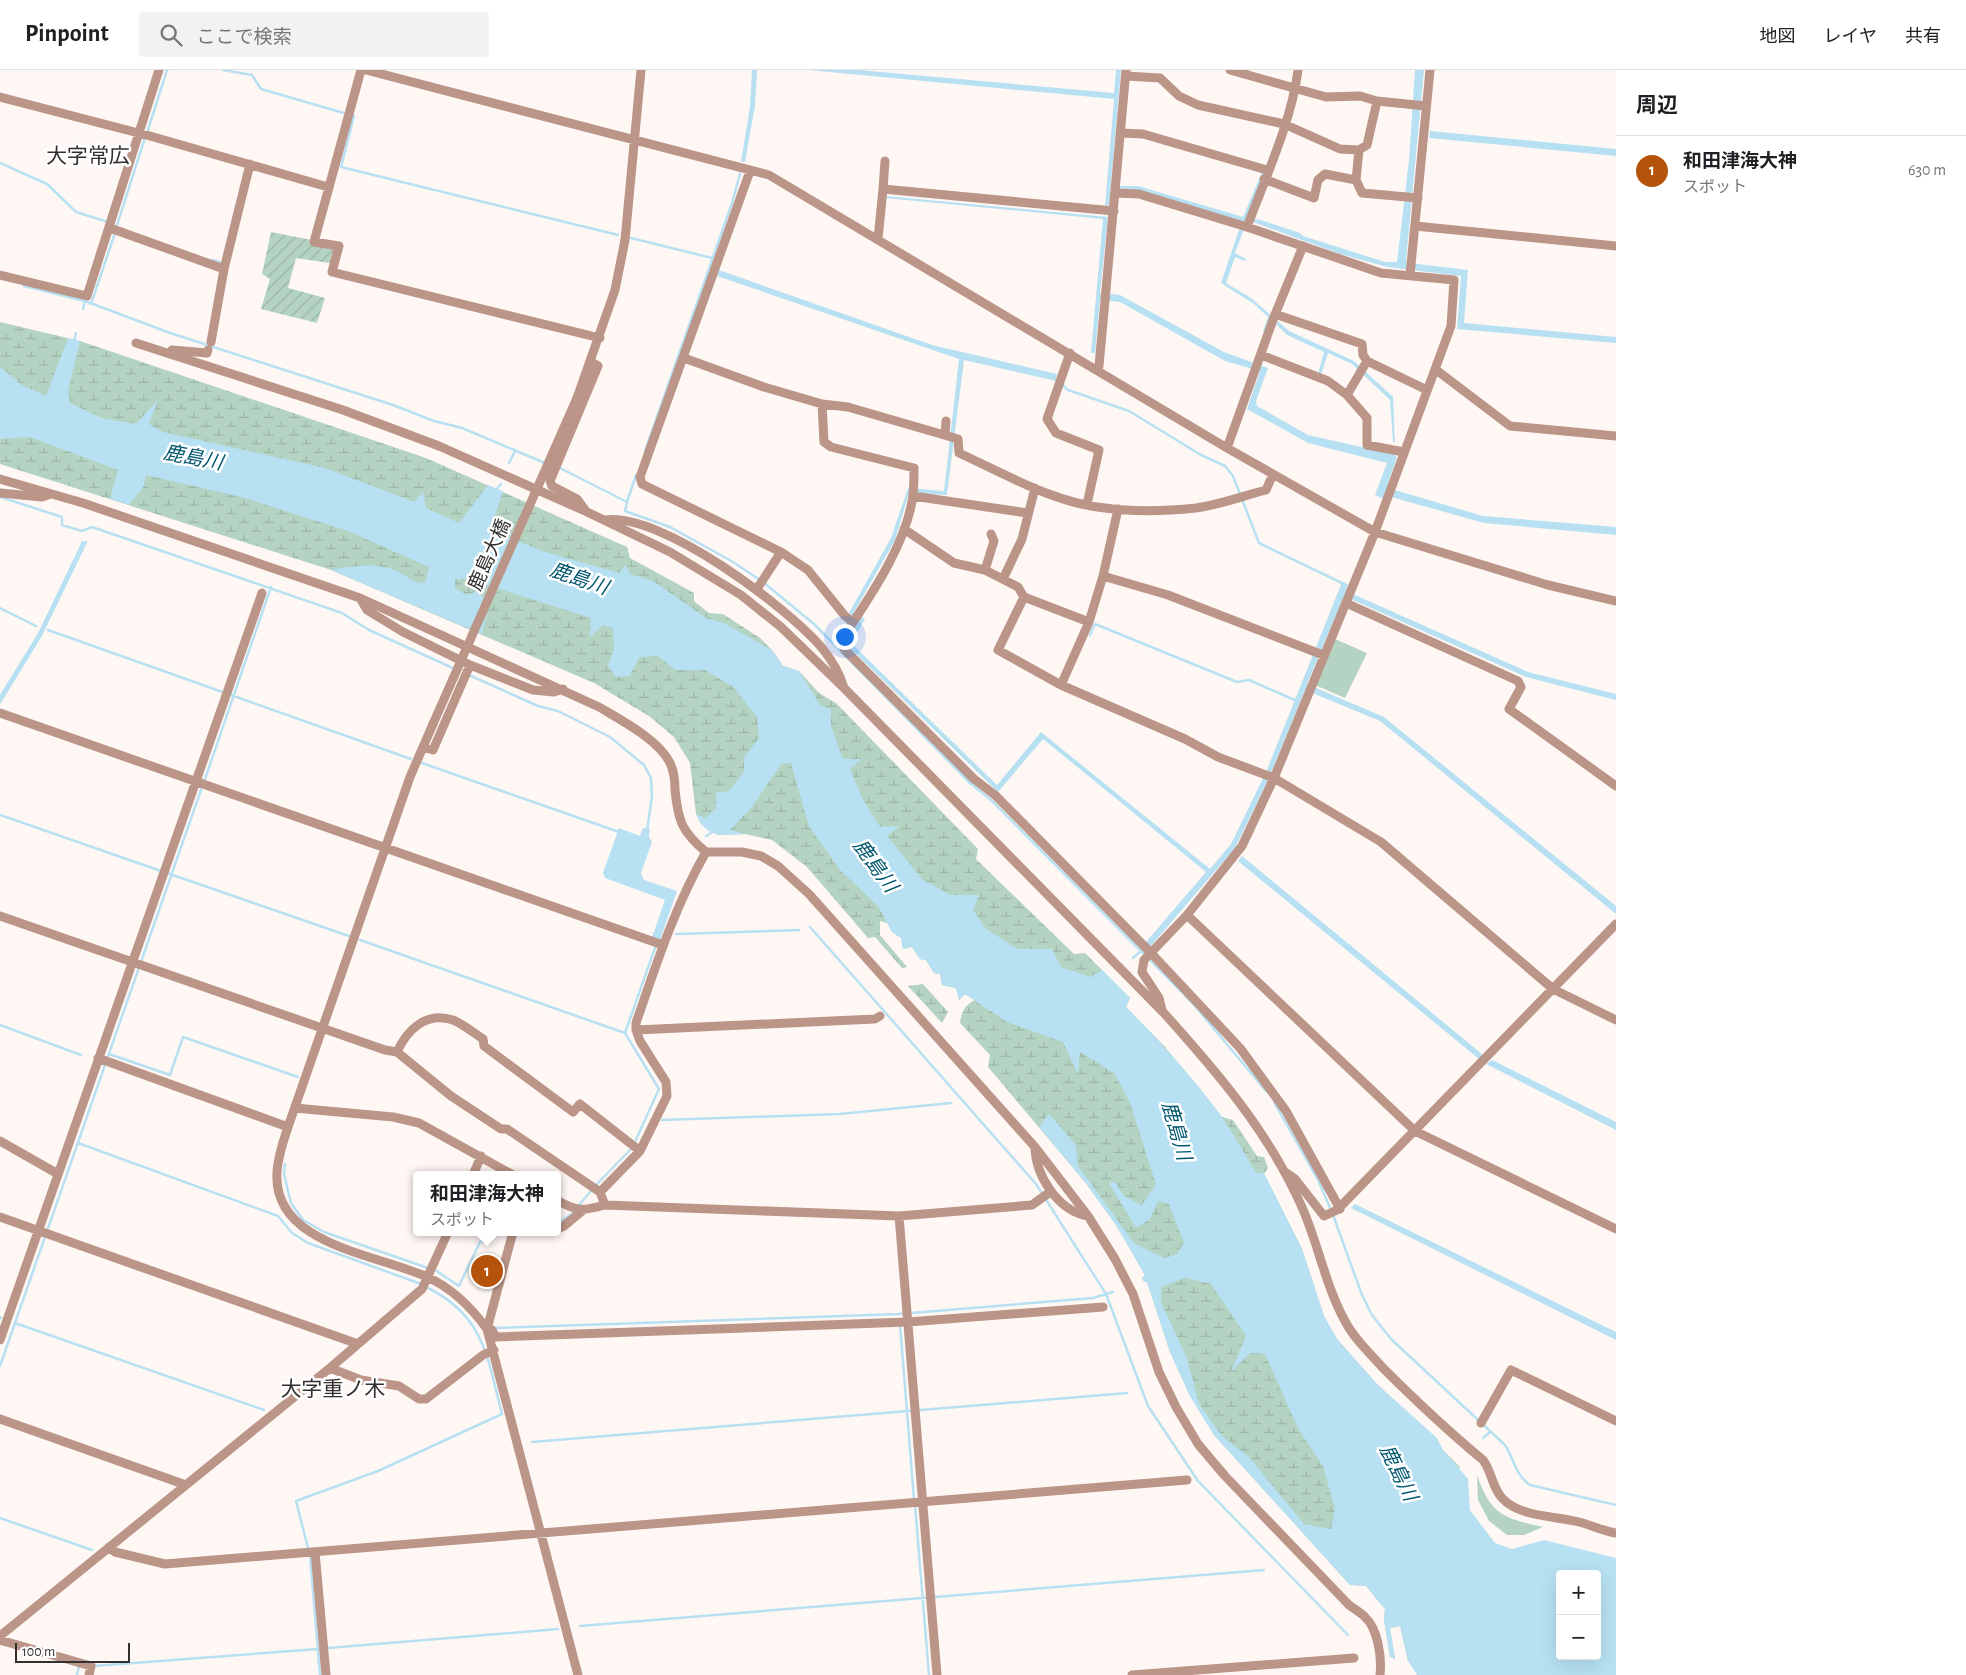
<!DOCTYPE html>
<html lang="ja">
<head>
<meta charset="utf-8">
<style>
	body { margin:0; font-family:"Alegreya Sans","Noto Sans JP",sans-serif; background:#f2f2f2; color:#202124 }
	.controls { position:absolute; right:15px; bottom:15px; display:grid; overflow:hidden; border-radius:5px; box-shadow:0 5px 20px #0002 }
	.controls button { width:45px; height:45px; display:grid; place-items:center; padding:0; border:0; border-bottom:1px solid #e0e0e0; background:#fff; color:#202124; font:25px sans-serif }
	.scale { position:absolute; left:15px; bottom:12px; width:115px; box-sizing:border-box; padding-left:5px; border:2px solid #332f2e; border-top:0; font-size:14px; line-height:18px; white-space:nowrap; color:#332f2e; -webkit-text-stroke:4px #fff; paint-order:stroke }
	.you { position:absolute; left:844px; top:566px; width:18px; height:18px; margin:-12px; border:4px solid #fff; border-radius:50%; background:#1a73e8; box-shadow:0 0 0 8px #1a73e833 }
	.badge { display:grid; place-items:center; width:32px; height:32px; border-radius:50%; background:#b45309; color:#fff; font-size:16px; font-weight:700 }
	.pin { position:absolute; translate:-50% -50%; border:2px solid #fff; box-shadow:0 1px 5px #0006 }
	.popup { position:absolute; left:413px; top:1101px; width:148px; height:65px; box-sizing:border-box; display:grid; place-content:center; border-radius:5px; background:#fff; filter:drop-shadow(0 1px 4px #0005); font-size:16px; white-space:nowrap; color:#757577 }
	.popup b { font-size:19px; color:#202124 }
	.popup::after { content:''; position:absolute; left:50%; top:100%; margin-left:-10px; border:10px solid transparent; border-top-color:#fff }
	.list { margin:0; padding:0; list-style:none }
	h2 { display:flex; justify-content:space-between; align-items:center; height:65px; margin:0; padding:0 20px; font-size:21px }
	h2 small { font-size:16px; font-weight:400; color:#757577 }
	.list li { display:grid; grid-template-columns:32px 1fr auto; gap:15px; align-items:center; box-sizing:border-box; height:70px; padding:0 20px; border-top:1px solid #e0e0e0 }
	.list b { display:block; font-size:19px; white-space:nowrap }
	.list p { margin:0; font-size:16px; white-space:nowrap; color:#757577 }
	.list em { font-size:16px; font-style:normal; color:#757577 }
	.icon { flex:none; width:28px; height:28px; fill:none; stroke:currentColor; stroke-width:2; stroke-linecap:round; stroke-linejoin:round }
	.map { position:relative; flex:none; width:1616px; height:1605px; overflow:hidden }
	header { display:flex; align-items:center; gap:30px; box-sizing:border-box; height:70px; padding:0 25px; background:#fff; border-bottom:1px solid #e0e0e0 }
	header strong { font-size:24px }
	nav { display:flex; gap:28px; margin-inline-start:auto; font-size:18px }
	.search { width:350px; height:45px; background:#f2f2f2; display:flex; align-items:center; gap:12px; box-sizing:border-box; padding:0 18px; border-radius:5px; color:#757577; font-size:19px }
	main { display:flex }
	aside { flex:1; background:#fff }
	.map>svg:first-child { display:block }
</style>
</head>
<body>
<header>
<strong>Pinpoint</strong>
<div class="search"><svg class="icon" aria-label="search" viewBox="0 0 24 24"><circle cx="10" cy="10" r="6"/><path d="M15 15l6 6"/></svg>ここで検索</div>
<nav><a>地図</a><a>レイヤ</a><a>共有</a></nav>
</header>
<main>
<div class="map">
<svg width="1616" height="1605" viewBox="0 0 1616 1605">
	<defs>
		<pattern id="wetland-marsh" width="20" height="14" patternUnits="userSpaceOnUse" patternTransform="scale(1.25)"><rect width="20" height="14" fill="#b4d3c2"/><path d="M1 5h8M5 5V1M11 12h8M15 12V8" fill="none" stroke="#9bb5a7"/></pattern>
		<pattern id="garden-furrows" width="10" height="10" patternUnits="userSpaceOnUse" patternTransform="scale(1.25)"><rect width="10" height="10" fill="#b4d3c2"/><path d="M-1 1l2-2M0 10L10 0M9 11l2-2" fill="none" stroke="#9bb5a7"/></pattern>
	</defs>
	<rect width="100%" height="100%" fill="#fff7f4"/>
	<!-- green -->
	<path fill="#b4d3c2" d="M 1335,569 L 1367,583 L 1345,628 L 1315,615 Z
		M 1477,1405 C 1491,1445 1503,1448 1543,1457 L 1524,1465 L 1507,1465 L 1489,1451 L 1478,1430 Z"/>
	<!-- wetland -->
	<path fill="url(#wetland-marsh)" d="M 0,252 L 80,271 L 426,388 L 627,477 L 630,488 L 694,523 L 694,531 L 709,543 L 723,544 L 760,568 L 773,581 L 783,596 L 799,601 L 819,623 L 836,633 L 978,779 L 976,789 L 1074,884 L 1085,883 L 1130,928 L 1126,937 L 1165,977 L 1222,1047 L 1233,1050 L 1257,1086 L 1264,1087 L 1268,1098 L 1264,1104 L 1302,1179 L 1324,1246 L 1337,1269 L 1377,1314 L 1460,1397 L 1452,1407 L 1466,1468 L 1597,1504 L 1560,1504 L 1560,1586 L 1597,1586 L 1597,1504 L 1616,1605 L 1471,1605 L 1184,1050 L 906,820 L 803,618 L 0,309 Z
		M 0,355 L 233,407 L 718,584 L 800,682 L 833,765 L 1120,981 L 1219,1209 L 1305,1294 L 1412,1589 L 1408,1591 L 1400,1556 L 1390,1558 L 1395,1589 L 1390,1587 L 1384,1550 L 1385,1539 L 1366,1516 L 1350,1515 L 1214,1365 L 1190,1326 L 1170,1282 L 1147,1212 L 1144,1212 L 1142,1208 L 1145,1205 L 1116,1155 L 1085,1112 L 988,997 L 990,985 L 960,953 C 962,939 965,936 976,929 L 965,924 L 959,930 L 956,918 L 942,915 L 940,904 L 934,903 L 926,890 L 920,889 L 912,877 L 903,879 L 901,868 L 892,862 L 887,853 L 880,851 L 880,865 L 907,897 L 902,898 L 875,867 L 868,868 L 807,797 L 772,770 L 745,764 L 718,765 L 701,754 L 696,744 L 690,693 L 674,667 L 649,646 L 594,613 L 331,500 L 0,394 Z
		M 923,914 L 948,942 L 942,953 L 908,916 Z"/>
	<!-- garden -->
	<path fill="url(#garden-furrows)" d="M 271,162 L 342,176 L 336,194 L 296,188 L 288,218 L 325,228 L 317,253 L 261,239 L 270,209 L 262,204 Z"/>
	<!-- water -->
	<path fill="#b7e1f2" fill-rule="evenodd" d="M 752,0 L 757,0 L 755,36 L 745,92 L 741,92 L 750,36 Z
		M 808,0 L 859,0 L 1114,23 L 1116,0 L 1121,0 L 1109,135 L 1105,136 L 1114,29 Z
		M 1415,0 L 1424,0 L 1406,191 L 1410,193 L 1468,200 L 1464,253 L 1616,267 L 1616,273 L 1457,259 L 1461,206 L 1387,197 L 1340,184 L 1253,152 L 1244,152 L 1140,121 L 1118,118 L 1118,116 L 1138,116 L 1243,147 L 1262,102 L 1264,102 L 1248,148 L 1261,150 L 1300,163 L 1303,166 L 1385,192 L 1397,192 L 1409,90 Z
		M 1430,61 L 1616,79 L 1616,86 L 1429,68 Z
		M 886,126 L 1108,147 L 1100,223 L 1120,225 L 1224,282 L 1268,298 L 1256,331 L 1257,336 L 1308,365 L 1393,384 L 1397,387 L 1387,416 L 1395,420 L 1483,446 L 1616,457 L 1616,465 L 1484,453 L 1384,425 L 1383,429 L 1375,425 L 1387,393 L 1308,373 L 1247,339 L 1260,301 L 1225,291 L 1120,232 L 1100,230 L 1095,283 L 1091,283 L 1103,149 L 885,128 Z
		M 1240,157 L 1244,159 L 1235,183 L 1246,189 L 1245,191 L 1235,187 L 1226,213 L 1251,228 L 1289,261 L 1354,291 L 1393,327 L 1395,372 L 1393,372 L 1390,330 L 1352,294 L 1328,283 L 1321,305 L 1318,304 L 1324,282 L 1287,265 L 1271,249 L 1265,263 L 1263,261 L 1268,247 L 1254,234 L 1221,213 Z
		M 719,200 L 932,275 L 1057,304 L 1056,311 L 964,290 L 947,425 L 909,423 L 895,470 L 854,542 L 865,549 L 851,573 L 997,715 L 1041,662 L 1210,799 L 1231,774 L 1266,702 L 1342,512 L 1348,514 L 1346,521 L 1528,602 L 1616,624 L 1616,630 L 1526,607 L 1344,526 L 1307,614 L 1384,647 L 1616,836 L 1616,844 L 1380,651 L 1305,620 L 1268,710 L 1235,778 L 1150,877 L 1146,872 L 1206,802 L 1043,669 L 998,722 L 847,575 L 846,571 L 860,550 L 849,543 L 891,468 L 908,418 L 944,421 L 959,289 L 717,206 Z
		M 68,268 L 80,271 L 68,321 L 70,333 L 101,348 L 136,354 L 158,330 L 149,354 L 163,362 L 325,398 L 414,432 L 423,422 L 426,438 L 459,453 L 488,415 L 503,421 L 490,460 L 542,481 L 619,503 L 626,495 L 630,504 L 653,511 L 706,548 L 726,554 L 773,581 L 783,596 L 799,601 L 821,636 L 831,639 L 831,656 L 843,689 L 862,689 L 850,699 L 862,728 L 880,757 L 900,756 L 887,766 L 923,810 L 951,825 L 979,825 L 973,840 L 986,859 L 1018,879 L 1052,879 L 1061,897 L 1091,907 L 1102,900 L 1130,928 L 1126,937 C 1160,972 1194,1008 1222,1047 C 1234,1065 1245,1084 1256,1103 L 1264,1103 L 1302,1179 L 1324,1246 L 1337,1269 L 1377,1314 L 1437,1368 L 1443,1380 L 1468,1409 L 1470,1440 L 1495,1473 L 1512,1479 L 1544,1470 L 1616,1488 L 1616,1605 L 1417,1605 L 1408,1591 L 1400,1556 L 1390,1558 L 1395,1589 L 1390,1587 L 1384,1550 L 1385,1539 L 1366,1516 L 1350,1515 L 1214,1365 L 1190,1326 L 1170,1282 L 1147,1212 L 1144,1212 L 1142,1208 L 1145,1205 L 1116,1155 L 1085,1112 L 1039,1057 L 1049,1044 L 1076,1075 L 1078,1096 L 1134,1173 L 1164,1188 L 1177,1184 L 1184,1173 L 1169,1134 L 1158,1131 L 1150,1149 L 1136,1158 L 1109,1113 L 1115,1112 L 1124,1126 L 1142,1135 L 1156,1114 L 1130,1033 L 1114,1003 L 1080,982 L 1078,1004 L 1063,972 L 1007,952 L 965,924 L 959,930 L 956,918 L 942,915 L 940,904 L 934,903 L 926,890 L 920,889 L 912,877 L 903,879 L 901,868 L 892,862 L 878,836 L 840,800 L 809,756 L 791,693 L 781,694 L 752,737 L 730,760 L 745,764 C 721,765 707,769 696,744 L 705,748 L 716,739 L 716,723 L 729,721 L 744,702 L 744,687 L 759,668 L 757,647 L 733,617 L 705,600 L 675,600 L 657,585 L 639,588 L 629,606 L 616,607 L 608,596 L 614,579 L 613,558 L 603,555 L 590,567 L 591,548 L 465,508 L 455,510 L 455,518 L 466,525 L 478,521 L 489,535 L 482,564 L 331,500 C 353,496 376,492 397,501 C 408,506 413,514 425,513 L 429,497 L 348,461 L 245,428 L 146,405 L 144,416 L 129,435 L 110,429 L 118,400 L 30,367 L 0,369 L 0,297 L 22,315 L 46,326 ZM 1185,1208 L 1211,1214 L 1246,1266 L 1231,1302 L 1250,1283 L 1265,1284 L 1299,1360 L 1323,1396 L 1335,1439 L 1331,1459 L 1304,1454 L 1249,1387 L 1222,1366 L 1199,1334 L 1187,1288 L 1161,1232 L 1161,1217 ZM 1560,1504 L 1597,1504 L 1597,1586 L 1560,1586 Z
		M 619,758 L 640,766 L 643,758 L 650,759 L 649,767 L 652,772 L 641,803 L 644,810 L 677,821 L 660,870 L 652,867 L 665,830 L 605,808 L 603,803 Z
		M 1242,786 L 1482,984 L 1479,989 L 1238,791 Z
		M 1492,990 L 1616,1052 L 1616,1060 L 1486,994 Z
		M 1355,1134 L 1616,1262 L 1616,1270 L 1351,1138 Z"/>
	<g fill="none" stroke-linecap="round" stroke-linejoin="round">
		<!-- stream -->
		<path stroke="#b7e1f2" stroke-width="2.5" d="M 223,0 L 252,5 L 261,19 L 354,46 L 341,97 L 618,165
			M 147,63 L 167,0
			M 0,93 L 47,114 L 76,142 L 108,152
			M 116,158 L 145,68
			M 631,168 L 712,188
			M 212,190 L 220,192
			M 24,216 L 85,231 L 170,263 L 393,335 L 434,351 L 462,358 L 545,393
			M 91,234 L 115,163
			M 83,239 L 85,231
			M 74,272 L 76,263
			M 1053,307 L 1068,320 L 1129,341 L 1201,385 L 1225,396 L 1233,406 L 1259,473 L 1344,514
			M 645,381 L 732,133 L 740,104
			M 509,393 L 515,381
			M 558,397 L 627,432 L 625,441 L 670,457 L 733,492 L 763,512 L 814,554 L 970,713 L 990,729 L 1145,885
			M 495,421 L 501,414
			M 0,427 L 62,447 L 62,455 L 82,461 L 92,457 L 342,543 L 369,560 L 455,599
			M 627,432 L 636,405
			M 0,538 L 36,556
			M 48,560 L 411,689
			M 1090,565 L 1095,554 L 1237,612 L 1249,610 L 1297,631
			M 469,605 L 538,636 L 558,641 L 610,667 L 644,695 L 651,708 L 652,726 L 647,761
			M 0,627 L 39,564 L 83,472
			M 0,632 L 41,565 L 86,472
			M 422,693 L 619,762
			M 204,712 L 271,517
			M 0,745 L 161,801
			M 706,766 L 714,761
			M 167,803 L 349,866
			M 810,857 L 1036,1114 L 1106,1224 L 1148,1336 L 1198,1411 L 1348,1565
			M 676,864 L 799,860
			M 360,870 L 625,963
			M 1133,888 L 1141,881
			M 1149,889 L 1195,936 L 1266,1021
			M 0,955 L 81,985
			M 109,984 L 170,1005 L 183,967 L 298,1007
			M 1274,1032 L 1318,1110 L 1331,1140
			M 662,1050 L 840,1044 L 951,1033
			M 78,1073 L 278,1146 L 292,1163 L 308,1173 L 421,1214
			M 634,1074 L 659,1019 L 625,963 L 656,875
			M 285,1094 L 284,1104 L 291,1133 L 303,1150 L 324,1162 L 428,1198
			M 595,1116 L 631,1079
			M 578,1136 L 592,1120
			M 1333,1145 L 1362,1225 L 1372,1245 L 1391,1269 L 1505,1375 C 1514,1389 1516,1406 1530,1415 L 1616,1435
			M 557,1154 L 573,1143
			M 435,1200 L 459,1216 L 480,1172 L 503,1162
			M 0,1247 L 1,1248
			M 15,1253 L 264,1340
			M 900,1255 L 914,1429
			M 495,1258 L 899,1244 L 1093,1228 L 1113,1222
			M 0,1296 L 202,717
			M 1483,1368 L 1490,1362
			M 532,1372 L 1127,1323
			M 915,1435 L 929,1605
			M 0,1448 L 92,1480
			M 308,1478 L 296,1431 L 378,1401 L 502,1344 C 487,1286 484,1245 426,1217
			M 310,1486 L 320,1605
			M 580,1556 L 1264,1500
			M 328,1578 L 558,1559
			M 94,1596 L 318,1579
			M 77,1605 L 79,1596"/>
		<!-- minor -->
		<path stroke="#bb9588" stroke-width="9" d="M 361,0 L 314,172 L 339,176 L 332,202 L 600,268
			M 366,0 L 769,105 L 1227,378 L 1375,462 L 1548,515 L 1616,531
			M 1230,0 L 1326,27 L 1360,26 L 1377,31 L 1426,36
			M 1126,6 L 1160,8 L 1179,26 L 1198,35 L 1284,54 L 1340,79 L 1359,80
			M 0,27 L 150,66 L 328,117
			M 1121,63 L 1143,64 L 1267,100
			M 750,101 L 640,407 L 642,414 L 650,418 L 781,482 L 808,500 L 845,546 L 853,552
			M 1264,109 L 1314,128 L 1318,110 L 1325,104 L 1356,110 L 1362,123 L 1418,128
			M 1356,110 L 1359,80 L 1367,75 L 1377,31
			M 883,119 L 885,91
			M 1115,123 L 1139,124 L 1247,157 L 1381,203 L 1454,210 L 1451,256 L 1375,462 L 1274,708 L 1242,776 L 1187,845 L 1144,890 L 1142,902 L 1159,928 L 1162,940
			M 1415,156 L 1616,176
			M 1247,157 C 1265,109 1292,50 1298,0
			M 110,158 L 224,199
			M 878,169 L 883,119 L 1114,141
			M 0,205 L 87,226 L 159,0
			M 1410,205 L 1430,0
			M 1275,244 L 1362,274 L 1363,285 L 1367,291 L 1427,320
			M 211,272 L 224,199 L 250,94
			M 136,273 L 343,340 L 439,376 L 585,441 L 670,482 L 741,525 L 781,557 L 844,618 L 1163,942 C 1217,1002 1268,1061 1301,1135 C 1318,1172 1325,1215 1345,1251 C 1354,1269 1370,1283 1383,1298 C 1415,1330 1448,1361 1483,1390 C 1492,1402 1492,1417 1502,1428 C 1519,1447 1555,1446 1579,1452 C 1591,1455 1603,1461 1616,1463
			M 172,280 L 207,283 L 208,280
			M 1070,283 L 1047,349 L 1056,363 L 1099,380 L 1087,434
			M 1261,285 L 1328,311 L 1347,325 L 1367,348 L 1367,375 L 1404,382
			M 684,288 L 764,317 L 822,334 L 848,337 L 958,369 L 959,383 C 1005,404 1054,433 1105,438 C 1134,442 1167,441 1196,438 C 1219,435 1243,426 1266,420 L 1273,404
			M 1435,299 L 1510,356 L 1616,366
			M 1097,300 L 1099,296 L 1126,0
			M 1347,325 L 1367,291
			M 577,328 L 615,220 L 625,170 L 641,0
			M 822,334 L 824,372 L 831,377 L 914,398 C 914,407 914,416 913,425 C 907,474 869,528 842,569 L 842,575 L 845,580 L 974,709 L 995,725 L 1151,883 L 1240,978 L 1286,1041 L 1340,1139
			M 945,365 L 946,351
			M 1227,378 L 1274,247 L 1303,176
			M 0,409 L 83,433 L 360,528 L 599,637 C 621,650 659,670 670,693 C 674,701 675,711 675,720 C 678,751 682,762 706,782 L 742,782 L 761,786 L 778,796 L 809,824 L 1035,1077 L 1088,1146 L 1115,1189 L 1133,1224 L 1159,1302 L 1176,1337 L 1198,1374 L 1225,1406 L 1349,1535 C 1354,1539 1360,1542 1365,1547 C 1378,1559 1382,1588 1380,1605
			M 0,423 L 42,427 L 48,425
			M 913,426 L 1027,443
			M 1118,439 L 1103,506 L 1089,552 L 1061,615 L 1185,669 L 1218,687 L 1274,708 L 1381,772 L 1553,919 L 1616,950
			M 585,440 L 577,429 L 552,416 L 550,411 L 598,296 L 591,292
			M 606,450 C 662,443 786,536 822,578 C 831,589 840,604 844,618
			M 904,459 L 954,493 L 985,500 L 1018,517 L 1024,527 L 1089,552
			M 985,500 L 994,471 L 991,464
			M 1103,506 L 1168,525 L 1323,585
			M 1003,509 L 1022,469 L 1035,418
			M 757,519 L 781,482
			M 1024,527 L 998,580 L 1061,615
			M 360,528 L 367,540 L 403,562 L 470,595 L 533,620 L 554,622 L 563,619
			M 1346,533 L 1518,611 L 1521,617 L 1509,639 L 1616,716
			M 0,643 L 663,875
			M 433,654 L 410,707 L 288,1057 C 283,1072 278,1086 277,1102 C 272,1175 377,1184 427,1207 C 452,1218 471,1237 487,1259 L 578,1605
			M 423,677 L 433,680 L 470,595
			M 1187,845 L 1415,1061 L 1616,1159
			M 0,846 L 385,980 L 397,982 L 451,1026 L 501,1059 L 507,1059 L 600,1122 L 605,1135
			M 636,960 L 875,949 L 880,946
			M 397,982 C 407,960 426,941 453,950 C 463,954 474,963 483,969 L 484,976 L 573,1042 L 580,1034 L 640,1081
			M 98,988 L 288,1057
			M 295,1038 L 393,1047 L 419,1053 L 513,1105
			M 0,1071 L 58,1104
			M 1035,1078 C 1036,1106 1058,1141 1088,1146
			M 1285,1102 L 1295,1109 L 1324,1146 L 1337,1140 L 1616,854
			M 473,1105 L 481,1086
			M 600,1122 L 640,1081 L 667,1026 L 666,1012 L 640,971 L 636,960 L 636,953 C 656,895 675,836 706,782
			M 557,1130 C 577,1142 583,1141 605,1135 L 899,1146 L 1032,1135 L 1050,1122
			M 899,1146 L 937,1605
			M 0,1147 L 358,1274
			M 557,1159 L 564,1156 L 582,1141
			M 513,1162 L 487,1259 L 492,1260 L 496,1267 L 908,1252 L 1103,1237
			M 0,1270 L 262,523
			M 330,1298 L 361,1310 L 399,1316 L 419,1329 L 426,1329 L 483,1285 L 494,1280
			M 0,1349 L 186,1415
			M 1481,1353 L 1511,1300 L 1616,1351
			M 109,1477 L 115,1482 L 165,1494 L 1187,1410
			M 315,1482 L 326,1605
			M 0,1566 L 330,1298 L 422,1219 L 448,1162
			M 0,1570 L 91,1596 L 89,1605
			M 1132,1605 L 1354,1588"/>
		<!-- minor-bridge -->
		<path stroke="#bb9588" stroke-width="9" d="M 433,654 L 577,328"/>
	</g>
	<g text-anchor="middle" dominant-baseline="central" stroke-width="5" stroke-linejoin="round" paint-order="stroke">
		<!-- street labels -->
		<g font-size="19" fill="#332f2e" stroke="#fff">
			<text transform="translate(490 485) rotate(-66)">鹿島大橋</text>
		</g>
		<!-- water labels -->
		<g font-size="20" font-style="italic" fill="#00576e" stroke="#fff">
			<text transform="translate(193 388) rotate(11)">鹿島川</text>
			<text transform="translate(579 509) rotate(19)">鹿島川</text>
			<text transform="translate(875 796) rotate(54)">鹿島川</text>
			<text transform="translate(1176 1061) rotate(74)">鹿島川</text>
			<text transform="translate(1398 1403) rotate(64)">鹿島川</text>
		</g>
		<!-- quarter labels -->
		<g font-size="21" fill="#332f2e" stroke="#fff">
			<text x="88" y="86">大字常広</text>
			<text x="333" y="1319">大字重ノ木</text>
		</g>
	</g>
</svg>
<div class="controls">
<button>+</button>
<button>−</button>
</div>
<div class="scale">100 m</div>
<div class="you"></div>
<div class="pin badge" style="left:487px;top:1201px">1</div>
<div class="popup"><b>和田津海大神</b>スポット</div>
</div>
<aside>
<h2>周辺<small></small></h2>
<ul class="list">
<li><span class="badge">1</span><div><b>和田津海大神</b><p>スポット</p></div><em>630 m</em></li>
</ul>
</aside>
</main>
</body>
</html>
